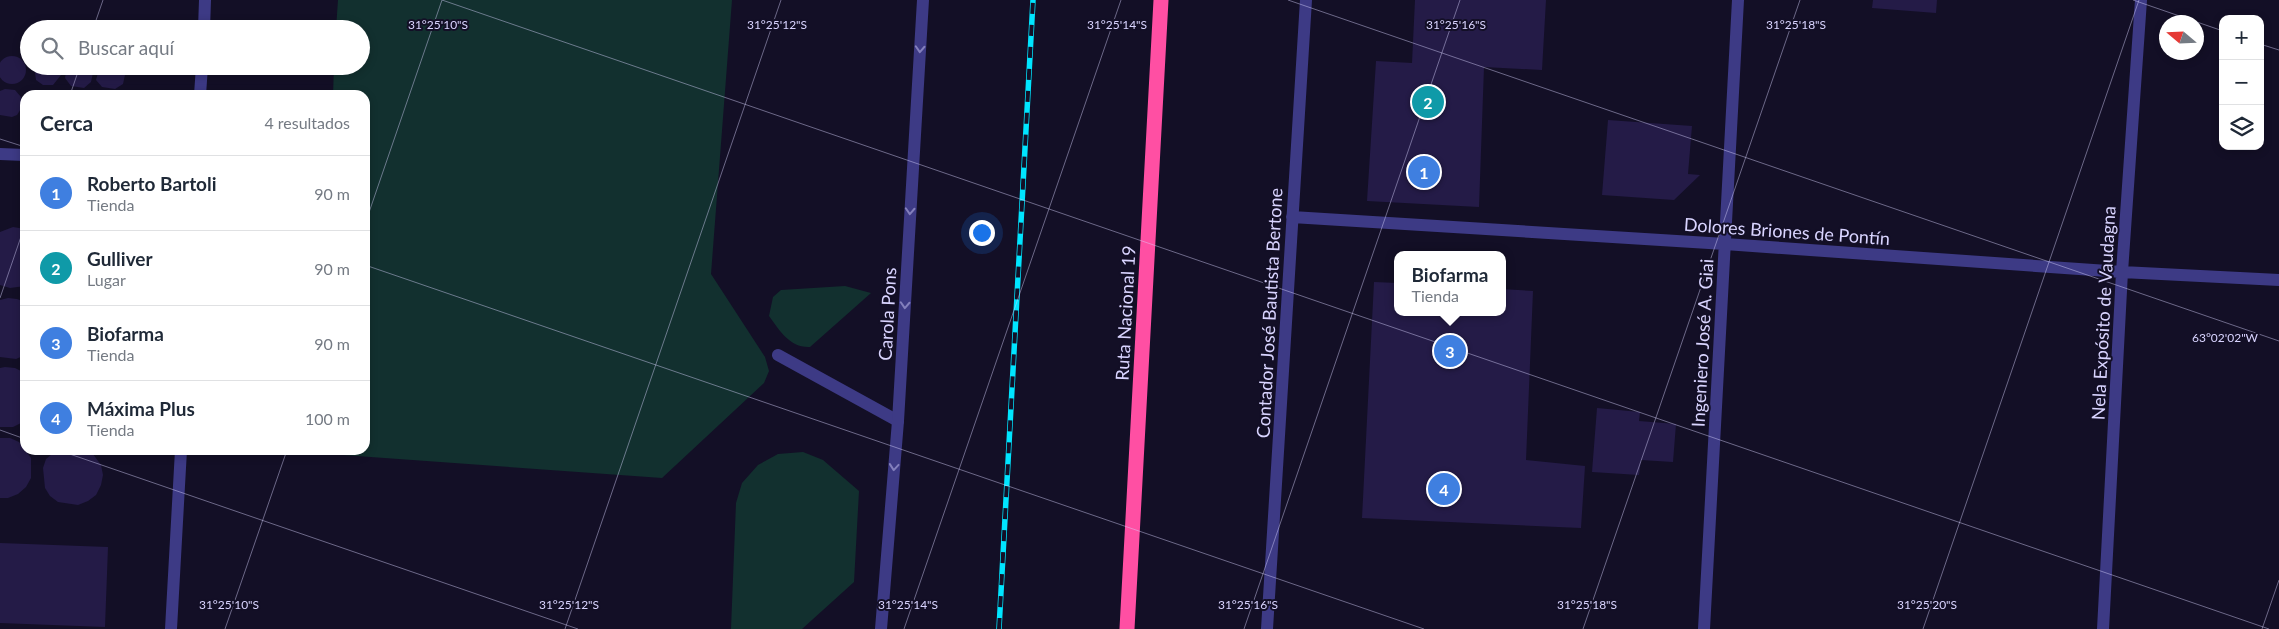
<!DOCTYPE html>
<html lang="es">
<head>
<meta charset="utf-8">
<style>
	body { margin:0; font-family:Lato,sans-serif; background:#f6f6f7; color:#1f2937 }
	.controls { position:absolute; right:15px; top:15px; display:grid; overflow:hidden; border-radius:10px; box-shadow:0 2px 8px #0003 }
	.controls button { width:45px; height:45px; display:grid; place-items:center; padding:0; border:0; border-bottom:1px solid #e0e1e3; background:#fff; color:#1f2937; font:25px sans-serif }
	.compass { position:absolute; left:2159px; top:15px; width:45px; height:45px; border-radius:50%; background:#fff; box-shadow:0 2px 8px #0003; rotate:289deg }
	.you { position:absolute; left:981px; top:232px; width:18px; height:18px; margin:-12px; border:4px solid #fff; border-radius:50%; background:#1a73e8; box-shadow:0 0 0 8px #1a73e833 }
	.badge { display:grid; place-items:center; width:32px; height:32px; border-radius:50%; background:#117e91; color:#fff; font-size:16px; font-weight:700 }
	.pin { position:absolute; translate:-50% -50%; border:2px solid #fff; box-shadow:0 1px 5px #0006 }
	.popup { position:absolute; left:1394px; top:251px; width:112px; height:65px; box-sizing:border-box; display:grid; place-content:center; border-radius:10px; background:#fff; filter:drop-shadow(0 1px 4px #0005); font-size:16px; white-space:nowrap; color:#747a83 }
	.popup b { font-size:19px; color:#1f2937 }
	.popup::after { content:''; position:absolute; left:50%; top:100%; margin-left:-10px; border:10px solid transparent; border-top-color:#fff }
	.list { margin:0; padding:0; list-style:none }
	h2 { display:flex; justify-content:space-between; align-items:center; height:65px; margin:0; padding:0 20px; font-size:21px }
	h2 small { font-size:16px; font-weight:400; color:#747a83 }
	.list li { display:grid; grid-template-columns:32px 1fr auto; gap:15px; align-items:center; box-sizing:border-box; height:75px; padding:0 20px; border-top:1px solid #e0e1e3 }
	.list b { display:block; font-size:19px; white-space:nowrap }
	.list p { margin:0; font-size:16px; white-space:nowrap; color:#747a83 }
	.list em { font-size:16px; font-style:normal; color:#747a83 }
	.icon { flex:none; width:28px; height:28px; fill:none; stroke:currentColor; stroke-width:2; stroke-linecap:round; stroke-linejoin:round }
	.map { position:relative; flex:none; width:2279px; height:629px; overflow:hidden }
	.search { position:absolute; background:#fff; box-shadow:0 2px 8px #0003; left:20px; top:20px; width:350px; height:55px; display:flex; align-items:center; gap:12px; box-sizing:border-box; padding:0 18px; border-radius:28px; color:#747a83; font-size:19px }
	.panel { position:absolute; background:#fff; box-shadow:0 2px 8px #0003; left:20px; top:90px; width:350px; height:365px; border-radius:15px }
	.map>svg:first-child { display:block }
</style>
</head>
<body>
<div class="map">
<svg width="2279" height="629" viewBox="0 0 2279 629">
	<rect width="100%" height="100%" fill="#130f26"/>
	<!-- green -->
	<path fill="#12302f" d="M 338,0 L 732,0 L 711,274 L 765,357 L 769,371 L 764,383 L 662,478 L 315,453 L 315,450 L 365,450 L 365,95 L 333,95 L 334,66 L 361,66 L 361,29 L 336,29 Z
		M 845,286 L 871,293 L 810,347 C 790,348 780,331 769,316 L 773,297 L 781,290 Z
		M 803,452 L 823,460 L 859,491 L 854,582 L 802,629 L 731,629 L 736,503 L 742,483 L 758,465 L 778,454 Z"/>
	<!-- building -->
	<path fill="#241b47" d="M 1415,0 L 1546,0 L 1542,70 L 1484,67 L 1479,207 L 1367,201 L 1376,61 L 1412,63 Z
		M 1873,0 L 1937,0 L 1936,13 L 1872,8 Z
		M-2 70a14 14 0 1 1 28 0a14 14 0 1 1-28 0Z
		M 34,66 L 61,66 L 61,75 L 53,85 L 43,85 L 36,80 Z
		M 67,66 L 91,66 L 93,73 L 91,82 L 84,88 L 71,86 L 65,78 Z
		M 100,66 L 122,66 L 125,75 L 123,84 L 115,89 L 102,87 L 96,80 Z
		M 5,89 L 15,90 L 21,97 L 22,107 L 17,115 L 12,117 L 0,115 L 0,91 Z
		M 41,91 L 46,91 L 54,95 L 33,95 Z
		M 1608,120 L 1692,126 L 1688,174 L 1700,175 L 1674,200 L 1602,195 Z
		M 13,227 L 25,229 L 25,286 L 10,288 L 0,285 L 0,232 Z
		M 1374,282 L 1398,283 L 1398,312 L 1502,312 L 1502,289 L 1533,291 L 1526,460 L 1585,466 L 1581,528 L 1362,518 Z
		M 8,298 L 17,299 L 25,302 L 25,355 L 16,359 L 0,357 L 0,300 Z
		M 5,367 L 15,368 L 25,373 L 25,421 L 13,427 L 0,427 L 0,368 Z
		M 1597,408 L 1640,412 L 1639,421 L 1676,424 L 1673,462 L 1641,460 L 1639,475 L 1592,472 Z
		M 0,438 L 10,438 L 19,442 L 31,458 L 31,478 L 26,487 L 18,494 L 8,498 L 0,498 Z
		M 57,450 L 90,450 L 101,465 L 103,475 L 101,485 L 96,495 L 88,501 L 78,505 L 58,502 L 50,496 L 45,488 L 43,468 L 46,459 Z
		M 0,543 L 108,547 L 105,627 L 0,623 Z"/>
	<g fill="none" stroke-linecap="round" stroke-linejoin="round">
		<!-- lane -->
		<path stroke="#3d3a85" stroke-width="12" d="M 204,29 L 205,0
			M 200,95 L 202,66
			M 0,154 L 25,155
			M 778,355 L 898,421
			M 171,629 L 181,450"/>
		<!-- street -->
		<path stroke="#3d3a85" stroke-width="12" d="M 1292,217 L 1725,244 L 2122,272 L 2279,280
			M 881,629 L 898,421 L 923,0
			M 1267,629 L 1306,0
			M 1704,629 L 1738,0
			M 2103,629 L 2122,272 L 2141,0"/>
		<!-- highway -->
		<path stroke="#ff4fa3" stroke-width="15" d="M 1127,629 L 1161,0"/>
		<!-- rail casing -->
		<g stroke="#00e5ff" stroke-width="5.5">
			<path id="rail" d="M 999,629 L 1033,0"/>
		</g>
		<!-- rail -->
		<use href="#rail" stroke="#130f26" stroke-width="4" stroke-dasharray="11" stroke-linecap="butt"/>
	</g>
	<!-- one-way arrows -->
	<defs><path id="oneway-chevron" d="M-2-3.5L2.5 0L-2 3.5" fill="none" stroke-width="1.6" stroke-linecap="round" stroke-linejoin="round" transform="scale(1.25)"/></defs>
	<g stroke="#837fbc">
		<use href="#oneway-chevron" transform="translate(920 49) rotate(93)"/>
		<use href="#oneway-chevron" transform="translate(910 211) rotate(93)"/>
		<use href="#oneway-chevron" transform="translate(905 305) rotate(93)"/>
		<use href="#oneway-chevron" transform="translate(894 467) rotate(95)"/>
	</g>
	<!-- ticks -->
	<path fill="none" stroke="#d9d4ff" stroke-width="1" stroke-opacity="0.45" d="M 442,0 L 2269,629M 1288,0 L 2279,341M 2133,0 L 2223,31M 93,29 L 103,0M 2260,44 L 2279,50M 70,95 L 80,66M 0,139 L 25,147M 365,224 L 442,0M 365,265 L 1424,629M 0,298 L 25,225M 0,430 L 25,439M 58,450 L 578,629M 225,629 L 287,450M 565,629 L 781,0M 904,629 L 1121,0M 1244,629 L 1460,0M 1583,629 L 1800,0M 1923,629 L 2139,0M 2262,629 L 2279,580"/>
	<g text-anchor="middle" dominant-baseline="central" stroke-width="4" stroke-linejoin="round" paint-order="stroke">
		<!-- street labels -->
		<g font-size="18" fill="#d9d4ff" stroke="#130f26">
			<text transform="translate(1787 231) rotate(4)">Dolores Briones de Pontín</text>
			<text transform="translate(1125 313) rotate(-87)">Ruta Nacional 19</text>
			<text transform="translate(1269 313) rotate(-87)">Contador José Bautista Bertone</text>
			<text transform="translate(2103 313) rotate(-87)">Nela Expósito de Vaudagna</text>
			<text transform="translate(887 314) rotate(-87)">Carola Pons</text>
			<text transform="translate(1702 343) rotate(-87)">Ingeniero José A. Giai</text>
		</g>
	</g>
	<g font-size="12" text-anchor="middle" fill="#d9d4ff" stroke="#130f26" stroke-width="4" stroke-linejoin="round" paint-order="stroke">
		<text x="438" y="29">31°25'10"S</text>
		<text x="777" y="29">31°25'12"S</text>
		<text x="1117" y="29">31°25'14"S</text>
		<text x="1456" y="29">31°25'16"S</text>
		<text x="1796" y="29">31°25'18"S</text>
		<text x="2225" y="342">63°02'02"W</text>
		<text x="229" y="609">31°25'10"S</text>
		<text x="569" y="609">31°25'12"S</text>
		<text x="908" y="609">31°25'14"S</text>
		<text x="1248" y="609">31°25'16"S</text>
		<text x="1587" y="609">31°25'18"S</text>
		<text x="1927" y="609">31°25'20"S</text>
	</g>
</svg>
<div class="controls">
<button>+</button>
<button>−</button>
<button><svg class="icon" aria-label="layers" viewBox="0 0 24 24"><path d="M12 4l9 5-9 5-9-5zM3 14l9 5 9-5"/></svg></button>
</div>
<svg class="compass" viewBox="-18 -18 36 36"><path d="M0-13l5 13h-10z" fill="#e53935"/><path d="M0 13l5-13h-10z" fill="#747a83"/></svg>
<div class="you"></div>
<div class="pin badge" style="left:1424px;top:172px;background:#3f7fe0">1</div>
<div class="pin badge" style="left:1428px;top:102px;background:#0f9aa8">2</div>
<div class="pin badge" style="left:1450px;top:351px;background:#3f7fe0">3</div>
<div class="popup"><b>Biofarma</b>Tienda</div>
<div class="pin badge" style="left:1444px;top:489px;background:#3f7fe0">4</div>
<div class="search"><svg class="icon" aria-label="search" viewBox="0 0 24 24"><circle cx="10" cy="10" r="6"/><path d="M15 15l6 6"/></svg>Buscar aquí</div>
<section class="panel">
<h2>Cerca<small>4 resultados</small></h2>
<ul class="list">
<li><span class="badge" style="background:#3f7fe0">1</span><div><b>Roberto Bartoli</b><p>Tienda</p></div><em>90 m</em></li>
<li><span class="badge" style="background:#0f9aa8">2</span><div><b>Gulliver</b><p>Lugar</p></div><em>90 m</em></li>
<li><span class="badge" style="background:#3f7fe0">3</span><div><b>Biofarma</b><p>Tienda</p></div><em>90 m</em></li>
<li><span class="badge" style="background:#3f7fe0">4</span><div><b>Máxima Plus</b><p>Tienda</p></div><em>100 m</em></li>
</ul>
</section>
</div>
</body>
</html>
